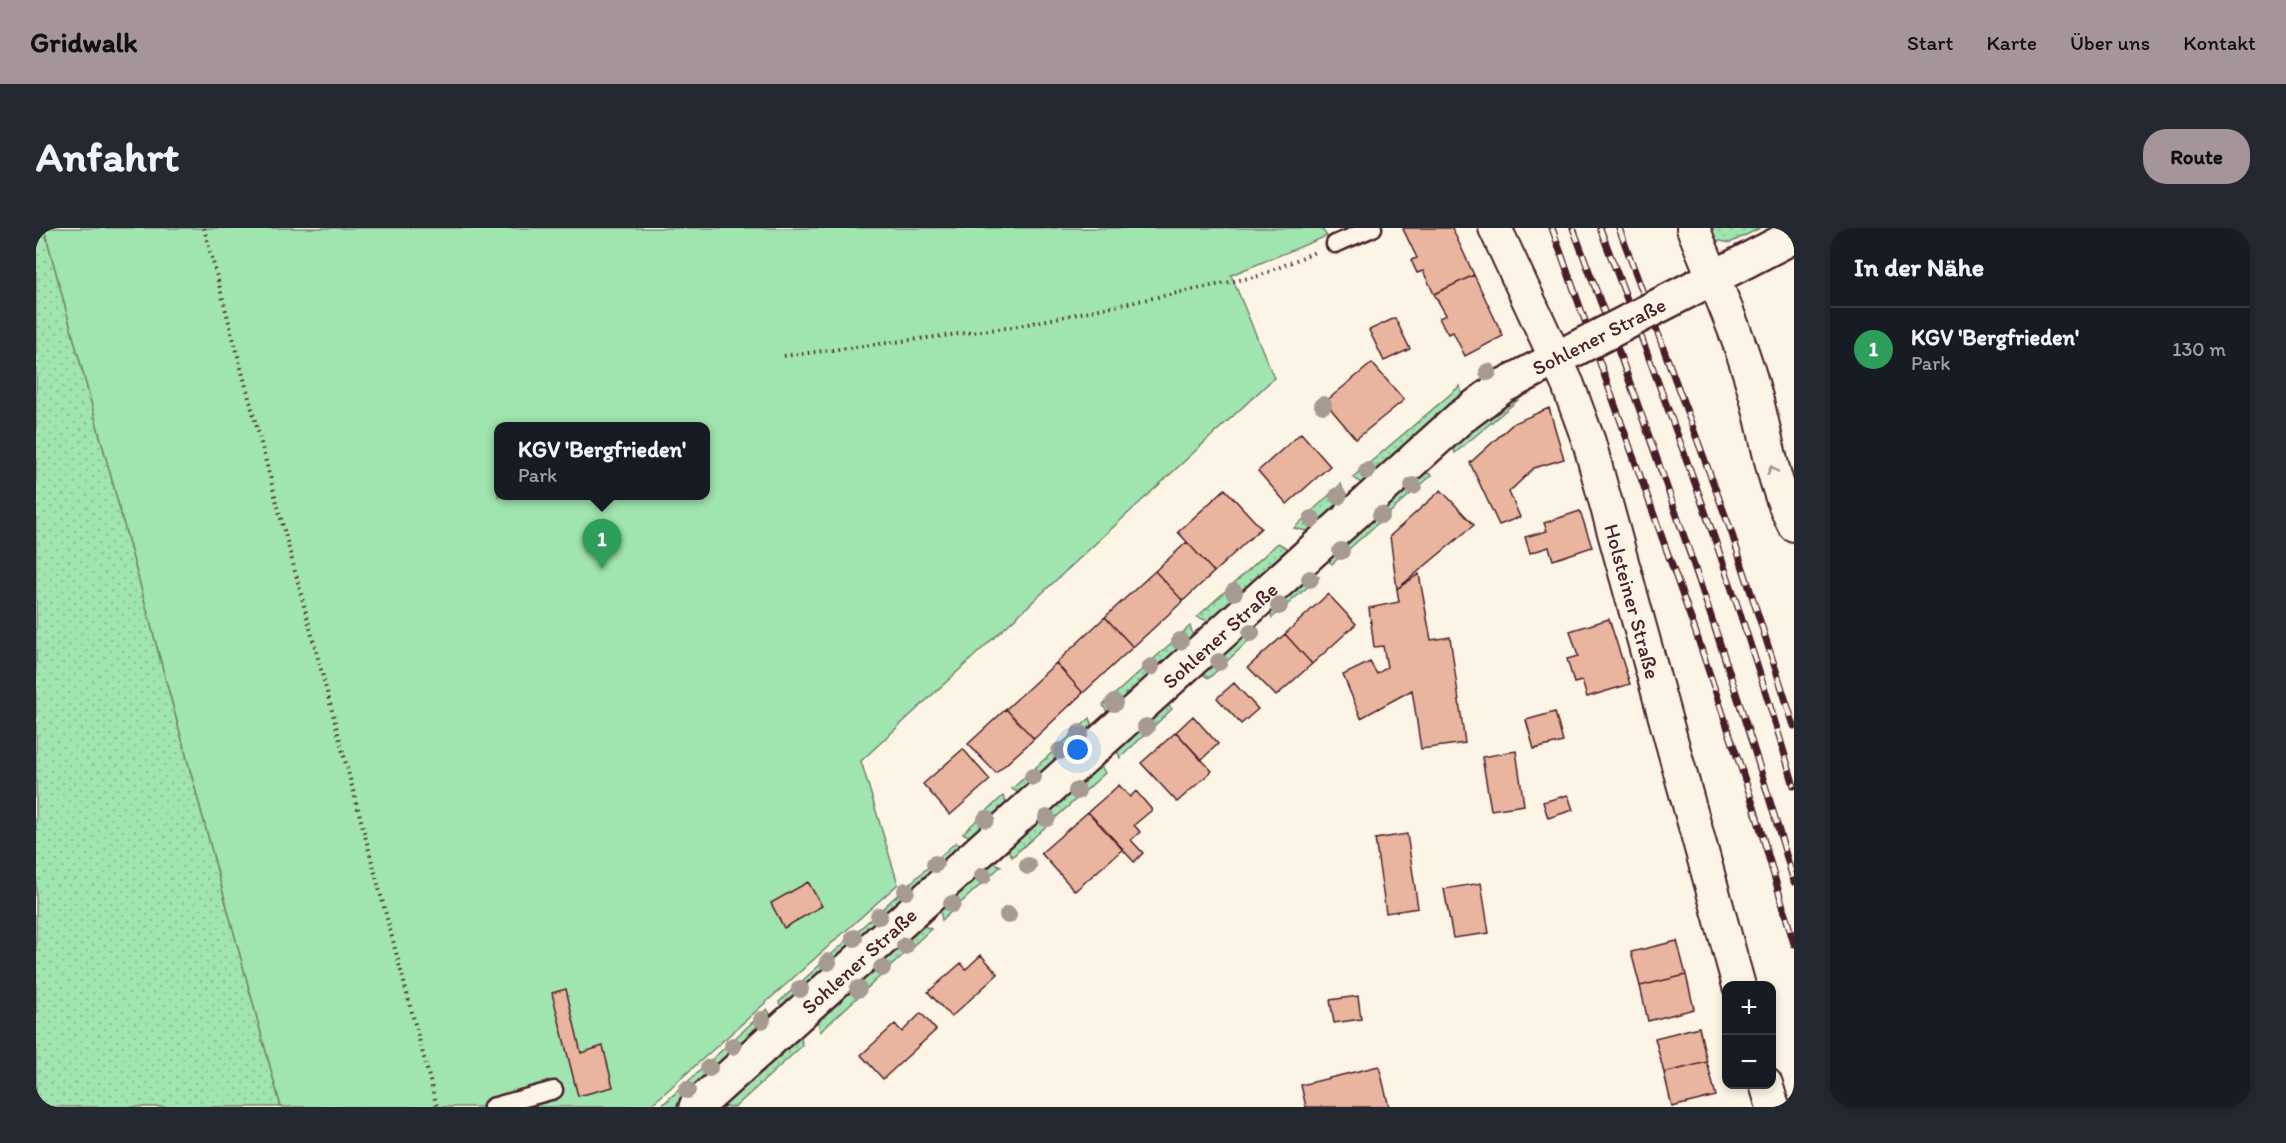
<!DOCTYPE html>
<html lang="de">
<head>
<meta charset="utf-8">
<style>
	body { margin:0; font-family:Itim,sans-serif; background:#242831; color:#f1f3f6 }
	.controls { position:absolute; right:18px; bottom:18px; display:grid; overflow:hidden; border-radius:12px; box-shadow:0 3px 9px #0003 }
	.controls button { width:54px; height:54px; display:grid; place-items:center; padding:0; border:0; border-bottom:2px solid #363941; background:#171b24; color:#f1f3f6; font:30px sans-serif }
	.you { position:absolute; left:1042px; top:522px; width:21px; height:21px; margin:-15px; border:4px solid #fff; border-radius:50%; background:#1a73e8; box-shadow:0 0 0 9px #1a73e833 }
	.badge { display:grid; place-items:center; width:39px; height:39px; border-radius:50%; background:#a6949b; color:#fff; font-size:20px; font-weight:700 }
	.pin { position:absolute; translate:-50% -50px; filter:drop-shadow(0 2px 3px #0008) }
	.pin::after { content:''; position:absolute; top:32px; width:21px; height:18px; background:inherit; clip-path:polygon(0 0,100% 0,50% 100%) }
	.popup { position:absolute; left:458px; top:194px; width:216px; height:78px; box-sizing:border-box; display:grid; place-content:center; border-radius:12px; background:#171b24; filter:drop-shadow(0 2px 4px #0005); font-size:20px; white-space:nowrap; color:#9ea1a6 }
	.popup b { font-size:22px; color:#f1f3f6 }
	.popup::after { content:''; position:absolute; left:50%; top:100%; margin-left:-12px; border:12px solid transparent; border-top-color:#171b24 }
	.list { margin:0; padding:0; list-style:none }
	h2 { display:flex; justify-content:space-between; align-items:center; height:78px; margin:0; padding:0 24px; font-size:26px }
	h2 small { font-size:20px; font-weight:400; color:#9ea1a6 }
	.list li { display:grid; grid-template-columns:39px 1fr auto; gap:18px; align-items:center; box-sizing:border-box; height:84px; padding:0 24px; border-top:2px solid #363941 }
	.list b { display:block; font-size:22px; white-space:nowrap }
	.list p { margin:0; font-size:20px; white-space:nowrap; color:#9ea1a6 }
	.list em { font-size:20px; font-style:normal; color:#9ea1a6 }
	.map { position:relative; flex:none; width:1758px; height:879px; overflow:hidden; border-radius:24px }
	header { display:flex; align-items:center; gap:36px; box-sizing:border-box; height:84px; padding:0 30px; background:#a6949b; color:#111 }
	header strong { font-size:28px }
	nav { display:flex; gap:33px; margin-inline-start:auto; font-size:21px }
	.intro { display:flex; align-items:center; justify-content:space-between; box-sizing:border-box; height:144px; padding:0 36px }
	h1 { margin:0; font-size:42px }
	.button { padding:15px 27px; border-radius:24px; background:#a6949b; color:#111; font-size:21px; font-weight:700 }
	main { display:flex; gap:36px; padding:0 36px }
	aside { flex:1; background:#171b24; border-radius:24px; box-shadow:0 3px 9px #0003 }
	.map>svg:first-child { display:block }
</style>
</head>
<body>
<header>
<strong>Gridwalk</strong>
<nav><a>Start</a><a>Karte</a><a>Über uns</a><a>Kontakt</a></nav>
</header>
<div class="intro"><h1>Anfahrt</h1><a class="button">Route</a></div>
<main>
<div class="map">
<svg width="1758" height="879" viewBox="0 0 1758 879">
	<defs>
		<pattern id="grass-dots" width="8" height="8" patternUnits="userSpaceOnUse" patternTransform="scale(1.5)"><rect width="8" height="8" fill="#a0e4af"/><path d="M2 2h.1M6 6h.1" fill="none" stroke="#8bc397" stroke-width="1.8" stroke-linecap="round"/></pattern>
	</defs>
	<rect width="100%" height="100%" fill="#fcf5e5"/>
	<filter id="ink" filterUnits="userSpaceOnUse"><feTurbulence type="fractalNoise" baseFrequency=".0167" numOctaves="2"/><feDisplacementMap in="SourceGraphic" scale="12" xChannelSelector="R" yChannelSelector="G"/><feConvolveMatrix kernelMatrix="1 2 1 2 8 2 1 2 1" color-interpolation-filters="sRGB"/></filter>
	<g filter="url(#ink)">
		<!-- grass -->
		<path fill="url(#grass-dots)" stroke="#75826d" stroke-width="1.5" d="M 0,0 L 8,0 L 245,879 L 0,879 Z
			M 1674,0 L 1724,0 L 1694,15 L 1680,12 Z
			M 1424,158 L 1426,169 L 1325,255 L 1317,249 Z
			M 1494,162 L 1419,225 L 1416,217 L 1462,179 Z
			M 1387,243 L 1396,247 L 1296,336 L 1290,330 Z
			M 1305,256 L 1310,270 L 1274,304 L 1258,300 Z
			M 1242,315 L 1254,322 L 1175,394 L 1161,389 Z
			M 1274,346 L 1283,349 L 1236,390 L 1234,382 Z
			M 1154,398 L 1157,407 L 1072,486 L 1067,477 Z
			M 1215,399 L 1223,403 L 1173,450 L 1164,445 Z
			M 1130,475 L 1136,481 L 1084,530 L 1081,522 Z
			M 1054,490 L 1057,500 L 984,566 L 976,561 Z
			M 1064,536 L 1069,545 L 976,629 L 971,620 Z
			M 967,568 L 972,577 L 936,610 L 927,605 Z
			M 920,614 L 925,620 L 747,782 L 743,774 Z
			M 956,634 L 965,638 L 906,692 L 904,682 Z
			M 886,697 L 895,701 L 784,804 L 782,792 Z
			M 731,781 L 736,789 L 639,879 L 624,879 Z
			M 765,807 L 766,818 L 699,879 L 685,879 Z"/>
		<!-- garden -->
		<path fill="#a0e4af" stroke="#75826d" stroke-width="1.5" fill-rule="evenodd" d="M 8,0 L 1285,0 L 1291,8 L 1195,47 L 1238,150 L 825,533 L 862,656 L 613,879 L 245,879 ZM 462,198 L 670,198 L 670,268 L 462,268 Z"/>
		<!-- building -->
		<path fill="#eab59f" stroke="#4a1f2b" stroke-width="1.5" d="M 1369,0 L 1416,0 L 1438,47 L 1398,66 L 1387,43 L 1381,45 L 1375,32 L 1381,30 L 1367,1 Z
			M 1438,47 L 1467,108 L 1429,128 L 1417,104 L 1412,106 L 1403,90 L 1410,87 L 1398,66 Z
			M 1359,90 L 1374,121 L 1348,133 L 1333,102 Z
			M 1336,135 L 1368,172 L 1320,211 L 1289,174 Z
			M 1513,180 L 1528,231 L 1498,240 L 1473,264 L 1484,289 L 1463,297 L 1434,235 L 1478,195 Z
			M 1265,205 L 1294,238 L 1251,276 L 1222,243 Z
			M 1189,261 L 1225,300 L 1178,344 L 1142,304 Z
			M 1405,262 L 1438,297 L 1361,361 L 1354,308 Z
			M 1544,283 L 1556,319 L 1517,332 L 1513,319 L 1494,325 L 1489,309 L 1511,303 L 1508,295 Z
			M 1151,314 L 1178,344 L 1147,373 L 1119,343 Z
			M 1119,343 L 1147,373 L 1097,419 L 1069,389 Z
			M 1383,346 L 1395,412 L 1414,409 L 1429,515 L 1385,521 L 1376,462 L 1325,490 L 1307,447 L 1334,434 L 1341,446 L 1351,439 L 1347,418 L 1338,419 L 1333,380 L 1363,374 L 1361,361 Z
			M 1292,366 L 1320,396 L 1276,436 L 1249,406 Z
			M 1069,389 L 1097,419 L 1047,465 L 1020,435 Z
			M 1573,391 L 1594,456 L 1551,469 L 1546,453 L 1538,455 L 1531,431 L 1542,428 L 1534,403 Z
			M 1249,406 L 1276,436 L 1240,468 L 1212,439 Z
			M 1020,435 L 1047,465 L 998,511 L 970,481 Z
			M 1198,455 L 1222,481 L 1205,496 L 1181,470 Z
			M 970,481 L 998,511 L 960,545 L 932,516 Z
			M 1519,484 L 1527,514 L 1498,521 L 1490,492 Z
			M 1157,488 L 1182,516 L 1165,532 L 1140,504 Z
			M 1140,504 L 1176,543 L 1141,574 L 1105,535 Z
			M 927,521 L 954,552 L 914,587 L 887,556 Z
			M 1480,523 L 1488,577 L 1455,582 L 1446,529 Z
			M 1083,557 L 1094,569 L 1100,563 L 1116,582 L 1098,597 L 1104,604 L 1095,612 L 1107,625 L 1098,634 L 1052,584 Z
			M 1532,567 L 1537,582 L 1512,590 L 1507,574 Z
			M 1052,584 L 1087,621 L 1039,663 L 1005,625 Z
			M 1371,606 L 1382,680 L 1350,685 L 1339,611 Z
			M 772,654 L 786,678 L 748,700 L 735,675 Z
			M 1445,655 L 1453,705 L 1417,710 L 1408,661 Z
			M 1641,713 L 1650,747 L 1604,758 L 1595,724 Z
			M 945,727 L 962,746 L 915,789 L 892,764 L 925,735 L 930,741 Z
			M 1650,747 L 1658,781 L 1612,793 L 1604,758 Z
			M 530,761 L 545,825 L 567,818 L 577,859 L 542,868 L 516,765 Z
			M 1322,768 L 1325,791 L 1298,795 L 1294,772 Z
			M 885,785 L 900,802 L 847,851 L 825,827 L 859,796 L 866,804 Z
			M 1663,799 L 1671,834 L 1628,845 L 1619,810 Z
			M 1671,834 L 1680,868 L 1636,879 L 1628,845 Z
			M 1343,838 L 1353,879 L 1270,879 L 1265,857 Z"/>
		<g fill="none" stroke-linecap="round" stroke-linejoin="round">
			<!-- service casing -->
			<g stroke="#4a1f2b" stroke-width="21">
				<path id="service" d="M 1299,16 L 1337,0
					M 456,879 L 518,862"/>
			</g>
			<!-- minor casing -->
			<g stroke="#4a1f2b" stroke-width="36">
				<g id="minor">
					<path id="s1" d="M 1459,0 L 1532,157 L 1553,214 L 1703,758"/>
					<path d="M 1657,0 C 1679,55 1705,111 1720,169 C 1732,213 1736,255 1758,297"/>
					<path d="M 1730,856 L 1737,879"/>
				</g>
			</g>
			<!-- tertiary casing -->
			<g stroke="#4a1f2b" stroke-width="38">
				<g id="tertiary">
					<path d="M 1632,73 L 1758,8"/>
					<path id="s2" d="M 660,879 L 1424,190 L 1467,158 L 1541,120"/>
				</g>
			</g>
			<!-- path -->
			<path stroke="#4a1f2b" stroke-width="4" stroke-dasharray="1.5 4.5" stroke-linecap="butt" d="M 168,0 L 401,879
				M 748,128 L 977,99 L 1223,48 L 1279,24"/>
			<!-- service -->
			<use href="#service" stroke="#fcf5e5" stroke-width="16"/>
			<!-- minor -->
			<use href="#minor" stroke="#fcf5e5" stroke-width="32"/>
			<!-- tertiary -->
			<use href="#tertiary" stroke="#fcf5e5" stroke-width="33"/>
			<!-- rail casing -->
			<g stroke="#4a1f2b" stroke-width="7">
				<path id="rail" d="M 1516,0 L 1660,405 L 1718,579 L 1758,716
					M 1537,0 C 1618,216 1694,433 1758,654
					M 1564,0 C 1634,184 1703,368 1758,558
					M 1583,0 L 1695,303 L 1758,498"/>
			</g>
			<!-- rail -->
			<use href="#rail" stroke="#fcf5e5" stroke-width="4.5" stroke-dasharray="14" stroke-linecap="butt"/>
			<!-- tertiary-bridge casing -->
			<g stroke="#4a1f2b" stroke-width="38" stroke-linecap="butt">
				<path id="tertiary-bridge" d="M 1541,120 L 1632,73"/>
			</g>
			<!-- tertiary-bridge -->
			<use href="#tertiary-bridge" stroke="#fcf5e5" stroke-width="33"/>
		</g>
		<!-- trees -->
		<g fill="#a69a91">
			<circle cx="1452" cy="144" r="9"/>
			<circle cx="1287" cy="177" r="9"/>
			<circle cx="1331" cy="243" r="9"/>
			<circle cx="1377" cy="258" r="9"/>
			<circle cx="1302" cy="268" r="9"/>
			<circle cx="1345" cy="287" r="9"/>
			<circle cx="1276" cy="291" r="9"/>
			<circle cx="1305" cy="323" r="9"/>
			<circle cx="1274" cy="351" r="9"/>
			<circle cx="1198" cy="364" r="9"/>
			<circle cx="1243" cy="378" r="9"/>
			<circle cx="1215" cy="405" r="9"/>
			<circle cx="1144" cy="413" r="9"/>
			<circle cx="1183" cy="434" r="9"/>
			<circle cx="1115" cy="439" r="9"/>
			<circle cx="1078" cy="475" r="9"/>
			<circle cx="1110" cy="499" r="9"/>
			<circle cx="1044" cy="505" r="9"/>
			<circle cx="1024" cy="523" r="9"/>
			<circle cx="997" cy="549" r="9"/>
			<circle cx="1041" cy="563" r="9"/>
			<circle cx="1011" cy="590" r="9"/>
			<circle cx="950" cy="591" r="9"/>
			<circle cx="899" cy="636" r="9"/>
			<circle cx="992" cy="638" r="9"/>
			<circle cx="947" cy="648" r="9"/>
			<circle cx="870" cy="663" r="9"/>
			<circle cx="916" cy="676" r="9"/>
			<circle cx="972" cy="687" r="9"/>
			<circle cx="843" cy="688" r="9"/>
			<circle cx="818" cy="710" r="9"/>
			<circle cx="869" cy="718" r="9"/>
			<circle cx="792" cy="734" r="9"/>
			<circle cx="846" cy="740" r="9"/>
			<circle cx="764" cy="761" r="9"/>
			<circle cx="822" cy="761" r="9"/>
			<circle cx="726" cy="792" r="9"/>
			<circle cx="697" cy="818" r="9"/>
			<circle cx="673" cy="840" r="9"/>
			<circle cx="651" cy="862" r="9"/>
		</g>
		<!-- one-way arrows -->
		<defs><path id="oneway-chevron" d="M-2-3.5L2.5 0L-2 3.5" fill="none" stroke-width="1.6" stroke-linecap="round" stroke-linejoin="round" transform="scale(1.5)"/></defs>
		<use stroke="#a38a88" href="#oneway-chevron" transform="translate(1736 242) rotate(-105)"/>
	</g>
	<g text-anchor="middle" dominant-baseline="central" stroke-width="5" stroke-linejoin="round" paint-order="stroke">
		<!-- street labels -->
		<g font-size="21" fill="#4a1f2b" stroke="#fcf5e5">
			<text transform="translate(1563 108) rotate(-27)">Sohlener Straße</text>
			<text stroke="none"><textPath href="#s1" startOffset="399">Holsteiner Straße</textPath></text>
			<text stroke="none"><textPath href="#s2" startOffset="705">Sohlener Straße</textPath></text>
			<text stroke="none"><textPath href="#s2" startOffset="219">Sohlener Straße</textPath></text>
		</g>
	</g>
</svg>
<div class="controls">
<button>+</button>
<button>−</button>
</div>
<div class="you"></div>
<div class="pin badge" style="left:566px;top:341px;background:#2e9e5b">1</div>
<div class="popup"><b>KGV 'Bergfrieden'</b>Park</div>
</div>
<aside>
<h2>In der Nähe<small></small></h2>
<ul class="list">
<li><span class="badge" style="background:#2e9e5b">1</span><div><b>KGV 'Bergfrieden'</b><p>Park</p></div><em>130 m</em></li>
</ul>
</aside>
</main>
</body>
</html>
